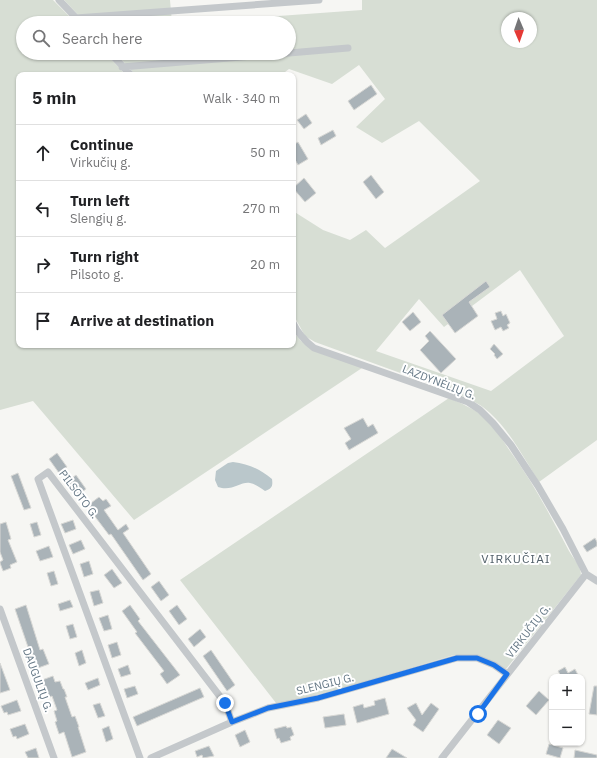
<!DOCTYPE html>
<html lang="en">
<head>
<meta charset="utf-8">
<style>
	body { margin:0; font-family:"IBM Plex Sans",sans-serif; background:#f6f6f6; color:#202124 }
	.controls { position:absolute; right:12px; bottom:12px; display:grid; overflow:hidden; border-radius:8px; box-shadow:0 1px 3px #0004 }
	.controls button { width:36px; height:36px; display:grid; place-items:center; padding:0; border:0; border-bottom:1px solid #e0e0e0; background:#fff; color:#202124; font:20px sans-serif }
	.compass { position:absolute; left:501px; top:12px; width:36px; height:36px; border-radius:50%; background:#fff; box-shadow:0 1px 3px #0004; rotate:178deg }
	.stop { position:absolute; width:12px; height:12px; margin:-9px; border:3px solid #1a73e8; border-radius:50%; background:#fff }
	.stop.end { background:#1a73e8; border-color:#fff; box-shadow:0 1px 4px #0008 }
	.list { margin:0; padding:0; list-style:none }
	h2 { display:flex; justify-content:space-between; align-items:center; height:52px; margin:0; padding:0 16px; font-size:17px }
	h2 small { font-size:13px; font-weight:400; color:#757577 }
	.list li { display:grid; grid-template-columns:26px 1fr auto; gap:12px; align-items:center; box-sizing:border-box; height:56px; padding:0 16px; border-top:1px solid #e0e0e0 }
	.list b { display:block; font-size:15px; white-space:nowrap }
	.list p { margin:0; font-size:13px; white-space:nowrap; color:#757577 }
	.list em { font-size:13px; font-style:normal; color:#757577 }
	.icon { flex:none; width:22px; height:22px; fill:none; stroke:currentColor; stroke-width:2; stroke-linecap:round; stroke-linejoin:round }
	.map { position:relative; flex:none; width:597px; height:758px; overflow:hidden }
	.search { position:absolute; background:#fff; box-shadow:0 1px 3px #0004; left:16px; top:16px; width:280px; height:44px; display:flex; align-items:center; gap:10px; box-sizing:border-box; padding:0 14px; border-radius:22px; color:#757577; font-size:15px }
	.panel { position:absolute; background:#fff; box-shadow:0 1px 3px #0004; left:16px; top:72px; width:280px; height:276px; border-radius:8px }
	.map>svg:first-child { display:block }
</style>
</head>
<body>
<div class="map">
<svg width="597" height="758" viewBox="0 0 597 758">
	<rect width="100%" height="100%" fill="#f6f6f3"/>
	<!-- green -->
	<path fill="#d7ded4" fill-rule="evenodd" d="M 0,0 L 53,0 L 76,23 L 23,23 L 23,53 L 105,53 L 126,75 L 19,75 L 19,345 L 293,345 L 293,331 L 301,341 L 362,368 L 134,520 L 33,401 L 0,410 Z
		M 64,0 L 170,0 L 172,23 L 86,23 Z
		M 362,0 L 597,0 L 597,440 L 539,482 C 525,460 510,431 490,413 C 482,405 471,400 461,395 L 315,342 L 305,336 L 293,314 L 293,211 L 323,230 L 350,240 L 366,230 L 385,248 L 480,181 L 419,121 L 382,143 L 356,127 L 385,99 L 359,65 L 332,84 L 289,69 L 281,75 L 136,75 L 115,53 L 289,53 L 289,23 L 178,23 L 362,10 ZM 507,18 L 531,18 L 531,42 L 507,42 ZM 520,270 L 564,336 L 491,391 L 376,351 L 419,299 L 444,327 Z
		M 449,398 C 461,403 474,409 484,417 C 494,426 502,439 510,451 C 533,482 551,517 569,551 C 573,558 581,566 581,575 L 506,669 L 477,655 L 454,655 L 343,688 L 295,700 L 276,703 L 180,580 Z"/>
	<!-- water -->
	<path fill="#bac7cb" d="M 233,462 C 249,464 260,469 272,479 C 273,486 272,489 265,491 C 261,488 255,484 250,483 C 241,481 232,492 218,487 L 215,480 L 216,471 L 228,463 Z"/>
	<!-- building -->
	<path fill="#aab3b8" stroke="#d8d8d5" d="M 371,85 L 377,94 L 354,110 L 348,101 Z
		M 306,114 L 312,123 L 304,129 L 297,120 Z
		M 333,130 L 336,136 L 321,145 L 318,138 Z
		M 298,142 L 308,159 L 298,165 L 293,156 L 293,145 Z
		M 371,175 L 384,192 L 376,199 L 363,182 Z
		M 304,178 L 316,193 L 305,202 L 293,188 Z
		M 486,281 L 490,287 L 469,302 L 478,316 L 455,333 L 442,315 Z
		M 501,311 L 503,316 L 506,314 L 510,323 L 507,325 L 509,328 L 503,331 L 501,327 L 495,330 L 491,321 L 497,319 L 495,313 Z
		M 413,312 L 421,322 L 410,331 L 402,322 Z
		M 430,331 L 456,359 L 441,373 L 420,350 L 429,341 L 425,336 Z
		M 494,344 L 503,354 L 497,359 L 494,355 L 495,354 L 490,349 Z
		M 363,418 L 368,427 L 373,424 L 378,433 L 349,450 L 345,443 L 351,439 L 344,428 Z
		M 57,453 L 67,467 L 59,473 L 49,459 Z
		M 18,473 L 31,508 L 24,510 L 11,476 Z
		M 76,475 L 86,489 L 78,495 L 68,481 Z
		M 99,497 L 103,501 L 106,499 L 111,506 L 104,510 L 118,530 L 126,524 L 129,529 L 123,533 L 151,574 L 143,580 L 111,534 L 109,535 L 87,506 Z
		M 73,520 L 76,529 L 65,533 L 61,524 Z
		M 6,522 L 11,539 L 8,540 L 17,562 L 10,565 L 11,568 L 3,571 L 0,563 L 0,562 L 3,560 L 0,552 L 0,524 Z
		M 37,522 L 41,535 L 34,537 L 30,524 Z
		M 595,538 L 597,542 L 597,546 L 587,552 L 583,546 Z
		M 81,540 L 85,549 L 73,554 L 69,545 Z
		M 49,546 L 53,557 L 40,561 L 36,551 Z
		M 89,561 L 93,574 L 84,577 L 80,564 Z
		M 112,569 L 122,583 L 114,588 L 104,575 Z
		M 54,571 L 58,584 L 51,586 L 47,573 Z
		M 159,581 L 169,595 L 161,601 L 151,587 Z
		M 99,590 L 103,603 L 94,606 L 90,592 Z
		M 70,600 L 73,607 L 60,611 L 58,604 Z
		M 26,605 L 40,650 L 43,649 L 49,664 L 38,668 L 30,647 L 28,647 L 15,609 Z
		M 130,605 L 140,619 L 138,621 L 180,675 L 167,684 L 160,674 L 164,671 L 135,633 L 137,632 L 122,611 Z
		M 177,605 L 187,619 L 179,625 L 169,611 Z
		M 108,615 L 112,629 L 104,631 L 99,618 Z
		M 73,624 L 77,637 L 70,639 L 66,626 Z
		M 200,629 L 206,637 L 194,647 L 188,639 Z
		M 117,642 L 121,655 L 112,658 L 108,645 Z
		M 82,650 L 86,663 L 79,666 L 75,653 Z
		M 211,650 L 235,685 L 227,691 L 203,656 Z
		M 0,663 L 10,690 L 0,693 Z
		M 128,665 L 131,674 L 121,677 L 118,669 Z
		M 565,667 L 568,673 L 575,669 L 579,677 L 559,677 L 561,676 L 558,671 Z
		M 53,676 L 55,682 L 60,681 L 63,689 L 64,689 L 67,697 L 65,697 L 72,717 L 75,716 L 79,727 L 78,727 L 86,752 L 72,757 L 64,732 L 59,734 L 55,722 L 57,721 L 54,711 L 57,710 L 52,696 L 48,698 L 42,680 Z
		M 98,678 L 100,685 L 88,690 L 85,683 Z
		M 135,686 L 138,694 L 127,698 L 124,689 Z
		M 594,686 L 597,686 L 597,715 L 589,714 Z
		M 200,688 L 204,697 L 137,726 L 133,717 Z
		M 539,691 L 549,700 L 536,715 L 526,706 Z
		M 385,698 L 389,714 L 357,723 L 353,707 L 363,704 L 364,708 L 375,705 L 374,701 Z
		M 17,700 L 21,711 L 8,715 L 7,712 L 4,713 L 1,706 Z
		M 100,703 L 105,716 L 98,718 L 93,705 Z
		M 416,703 L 422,715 L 431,703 L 439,709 L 423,732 L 413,725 L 416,720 L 407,708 Z
		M 344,714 L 346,725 L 325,728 L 323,717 Z
		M 498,720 L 511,728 L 499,744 L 487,735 Z
		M 25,724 L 29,734 L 17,739 L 16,736 L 13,737 L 10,729 Z
		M 109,726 L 113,739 L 106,742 L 102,729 Z
		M 286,726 L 287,728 L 291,727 L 294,735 L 290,737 L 291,740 L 281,743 L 279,738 L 277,739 L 274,729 Z
		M 245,730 L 250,742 L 240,747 L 235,735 Z
		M 549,744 L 563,748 L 560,758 L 546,754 Z
		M 209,746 L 214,756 L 203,758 L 202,755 L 197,757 L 195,751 Z
		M 36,748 L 39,758 L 28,758 L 25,752 Z
		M 392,749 L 407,758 L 386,758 Z
		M 575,750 L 597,755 L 597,758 L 574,758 Z"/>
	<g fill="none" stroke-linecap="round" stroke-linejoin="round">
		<!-- minor -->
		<path stroke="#c4c8cb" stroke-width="7" d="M 59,0 L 81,23
			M 76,18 L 319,0
			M 110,53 L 131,75
			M 289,53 L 348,48
			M 122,67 L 288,53
			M 293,323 C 298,334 305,341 314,348 L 468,402 L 480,410 L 493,423 L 511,445 L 538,486 L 563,529 L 586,574 L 597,581
			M 0,609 L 54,758
			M 140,758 L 38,479 L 48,472 L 225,703 L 232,722
			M 151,758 L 232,722 L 268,708 L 318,698 L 457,658 L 477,658 L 494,665 L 507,674
			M 442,758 L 586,574"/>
	</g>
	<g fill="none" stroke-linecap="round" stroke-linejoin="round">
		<!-- route -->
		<path stroke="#1a73e8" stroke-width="5" d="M 225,703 L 232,722 L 268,708 L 318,698 L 457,658 L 477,658 L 494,665 L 507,674 L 478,714"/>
	</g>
	<g text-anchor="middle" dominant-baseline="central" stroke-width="4" stroke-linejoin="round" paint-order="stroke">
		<!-- street labels -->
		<g font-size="11" fill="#647785" stroke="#fff">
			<text transform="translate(439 382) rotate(21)">LAZDYNĖLIŲ G.</text>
			<text transform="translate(79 494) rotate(53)">PILSOTO G.</text>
			<text transform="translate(528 631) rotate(-52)">VIRKUČIŲ G.</text>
			<text transform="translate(38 680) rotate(70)">DAUGULIŲ G.</text>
			<text transform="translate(325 684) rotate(-14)">SLENGIŲ G.</text>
		</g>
		<!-- neighbourhood labels -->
		<g font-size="12" letter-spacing="1" fill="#52606a" stroke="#fff">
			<text x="516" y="558">VIRKUČIAI</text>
		</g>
	</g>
</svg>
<div class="controls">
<button>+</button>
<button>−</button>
</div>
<svg class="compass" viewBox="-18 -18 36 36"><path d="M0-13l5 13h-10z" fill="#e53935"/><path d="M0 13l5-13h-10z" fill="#757577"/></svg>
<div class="stop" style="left:478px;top:714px"></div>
<div class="stop end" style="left:225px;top:703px"></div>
<div class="search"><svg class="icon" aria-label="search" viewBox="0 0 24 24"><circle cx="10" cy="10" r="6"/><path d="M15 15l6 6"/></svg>Search here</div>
<section class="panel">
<h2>5 min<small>Walk · 340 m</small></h2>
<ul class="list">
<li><svg class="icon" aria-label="ahead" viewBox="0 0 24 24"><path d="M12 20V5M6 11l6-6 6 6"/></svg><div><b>Continue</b><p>Virkučių g.</p></div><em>50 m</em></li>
<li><svg class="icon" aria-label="left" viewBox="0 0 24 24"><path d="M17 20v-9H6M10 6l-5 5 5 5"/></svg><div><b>Turn left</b><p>Slengių g.</p></div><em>270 m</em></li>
<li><svg class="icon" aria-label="right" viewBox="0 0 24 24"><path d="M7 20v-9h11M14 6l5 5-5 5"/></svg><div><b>Turn right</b><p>Pilsoto g.</p></div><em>20 m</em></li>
<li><svg class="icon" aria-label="arrive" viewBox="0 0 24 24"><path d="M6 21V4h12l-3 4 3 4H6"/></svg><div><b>Arrive at destination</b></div></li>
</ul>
</section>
</div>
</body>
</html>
